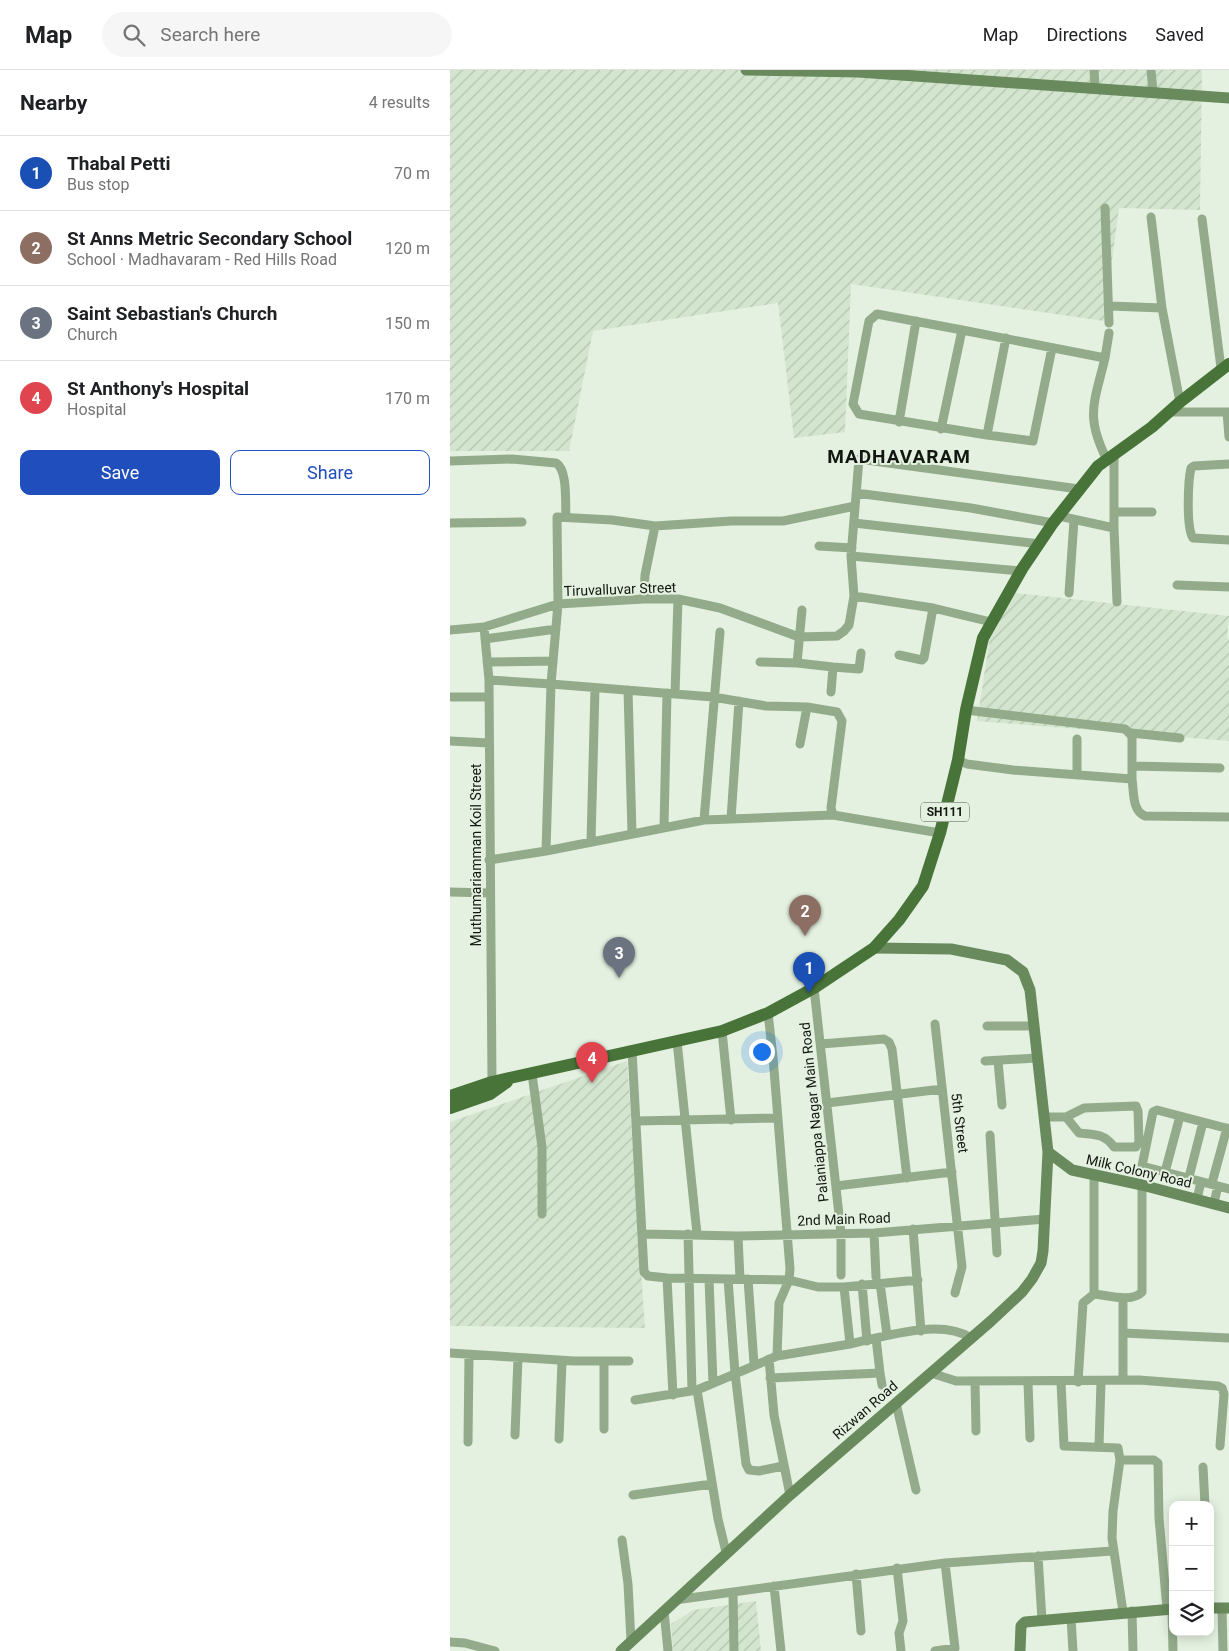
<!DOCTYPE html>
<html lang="en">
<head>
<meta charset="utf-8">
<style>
	body { margin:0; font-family:Roboto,sans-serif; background:#f6f6f6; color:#202124 }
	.controls { position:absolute; right:15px; bottom:15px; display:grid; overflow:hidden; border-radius:10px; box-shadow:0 2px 12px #0003 }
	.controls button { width:45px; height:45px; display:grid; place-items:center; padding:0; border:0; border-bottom:1px solid #e0e0e0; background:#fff; color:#202124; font:25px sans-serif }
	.you { position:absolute; left:311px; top:981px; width:18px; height:18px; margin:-12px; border:4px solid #fff; border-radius:50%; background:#1a73e8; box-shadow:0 0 0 8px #1a73e833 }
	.badge { display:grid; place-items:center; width:32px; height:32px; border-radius:50%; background:#204ebc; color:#fff; font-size:16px; font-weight:700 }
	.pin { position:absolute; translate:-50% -41px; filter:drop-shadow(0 1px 2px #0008) }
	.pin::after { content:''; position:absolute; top:26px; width:18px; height:15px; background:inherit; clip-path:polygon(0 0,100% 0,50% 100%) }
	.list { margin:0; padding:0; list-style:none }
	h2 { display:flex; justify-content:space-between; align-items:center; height:65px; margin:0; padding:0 20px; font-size:21px }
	h2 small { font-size:16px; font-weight:400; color:#757577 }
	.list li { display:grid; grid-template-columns:32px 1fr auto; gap:15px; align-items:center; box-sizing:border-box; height:75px; padding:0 20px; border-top:1px solid #e0e0e0 }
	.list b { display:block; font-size:19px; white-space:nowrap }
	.list p { margin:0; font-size:16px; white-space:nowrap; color:#757577 }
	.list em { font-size:16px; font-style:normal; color:#757577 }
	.actions { display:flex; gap:10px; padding:15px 20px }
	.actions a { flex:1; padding:11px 0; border:1px solid #204ebc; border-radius:10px; text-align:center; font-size:18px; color:#204ebc }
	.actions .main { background:#204ebc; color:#fff }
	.icon { flex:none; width:28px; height:28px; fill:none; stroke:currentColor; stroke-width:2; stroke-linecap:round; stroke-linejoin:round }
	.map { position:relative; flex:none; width:779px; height:1581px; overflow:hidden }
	header { display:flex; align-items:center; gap:30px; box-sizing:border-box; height:70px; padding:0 25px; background:#fff; border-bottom:1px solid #e0e0e0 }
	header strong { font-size:24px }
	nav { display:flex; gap:28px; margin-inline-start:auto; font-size:18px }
	.search { width:350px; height:45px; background:#f6f6f6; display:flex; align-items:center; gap:12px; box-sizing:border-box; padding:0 18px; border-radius:28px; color:#757577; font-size:19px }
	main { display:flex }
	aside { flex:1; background:#fff }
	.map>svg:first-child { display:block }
</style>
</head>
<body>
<header>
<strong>Map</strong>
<div class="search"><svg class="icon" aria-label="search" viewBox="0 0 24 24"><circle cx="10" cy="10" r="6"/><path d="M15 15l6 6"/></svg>Search here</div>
<nav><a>Map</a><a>Directions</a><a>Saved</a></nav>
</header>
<main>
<aside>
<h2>Nearby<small>4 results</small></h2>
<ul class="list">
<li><span class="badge" style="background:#1a4fb4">1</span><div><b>Thabal Petti</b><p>Bus stop</p></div><em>70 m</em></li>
<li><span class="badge" style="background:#8d6e63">2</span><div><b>St Anns Metric Secondary School</b><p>School · Madhavaram - Red Hills Road</p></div><em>120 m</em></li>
<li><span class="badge" style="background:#6b7280">3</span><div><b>Saint Sebastian's Church</b><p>Church</p></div><em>150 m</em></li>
<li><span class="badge" style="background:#e0444e">4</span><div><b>St Anthony's Hospital</b><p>Hospital</p></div><em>170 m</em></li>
</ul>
<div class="actions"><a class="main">Save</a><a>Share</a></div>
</aside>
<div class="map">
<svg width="779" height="1581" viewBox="0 0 779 1581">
	<defs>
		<pattern id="industrial-furrows" width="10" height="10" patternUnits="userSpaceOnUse" patternTransform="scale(1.25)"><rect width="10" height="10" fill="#d3e5ce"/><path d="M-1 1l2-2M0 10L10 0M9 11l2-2" fill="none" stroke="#b4c4b0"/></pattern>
	</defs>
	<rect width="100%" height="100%" fill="#e4f1e0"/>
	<!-- industrial -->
	<path fill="url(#industrial-furrows)" d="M 0,0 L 752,0 L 750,140 L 669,138 L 654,251 L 401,214 L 395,362 L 344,368 L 328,233 L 143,261 L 119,381 L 0,381 Z
		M 565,523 L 779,546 L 777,568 L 779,569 L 779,671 L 527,651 L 540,567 Z
		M 177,991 L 195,1258 L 0,1256 L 0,1052 Z
		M 306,1531 L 311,1581 L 223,1581 L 221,1554 L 243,1540 Z"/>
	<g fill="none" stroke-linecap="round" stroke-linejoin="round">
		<!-- street -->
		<path stroke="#93ab8b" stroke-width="9" d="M 644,0 L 645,18
			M 701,0 L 703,22
			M 655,138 L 659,253
			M 701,147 L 712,238 L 730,332
			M 752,149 L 771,298
			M 660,236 L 712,238
			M 512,260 L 427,244 L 419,251 L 403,334 L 409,344 L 537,365 L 556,268
			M 655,288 L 659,263
			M 720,342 L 779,342
			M 777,342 L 779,367
			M 449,352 L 466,251
			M 491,359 L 512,260 L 655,288 C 644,334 635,346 657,390
			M 537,365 L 583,371 L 602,278
			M 0,391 L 62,389 L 106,393 C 118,400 115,433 116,446
			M 779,394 L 744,396 L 741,398 C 738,411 736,458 743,468 L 779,470
			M 406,423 L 521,438 L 603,453
			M 664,442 L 702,442
			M 609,446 L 664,458 L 664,385
			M 0,453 L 72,452
			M 404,453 L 590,474
			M 664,458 L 667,532
			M 369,476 L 402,478
			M 401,486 L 572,501
			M 727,515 L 779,517
			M 619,523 L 624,450
			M 404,526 L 483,538
			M 194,529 L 195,505 L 205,456
			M 34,557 L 39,610 L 42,1012
			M 0,560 L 34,557 L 108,534 L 194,529 L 228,529 L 270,538 L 349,567 L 387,566 L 394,561 L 399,555 L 404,526 L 401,486 L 409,389 L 629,419
			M 270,562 L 254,750 L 96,781 L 101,614 L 263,627 L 316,636 L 357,637
			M 35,569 L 106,559
			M 449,585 L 472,590 L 474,588 L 483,538 L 541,552
			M 37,592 L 103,591
			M 310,592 L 347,593 L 352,540
			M 347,593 L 383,597 L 381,622
			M 383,597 L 409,599 L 411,583
			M 39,610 L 101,614 L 108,534 L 107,447 L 162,450 L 205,456 L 281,451 L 333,451 L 405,436
			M 178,620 L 182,763
			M 225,624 L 228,529
			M 0,627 L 39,627
			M 516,640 L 675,659 L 682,666 L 682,709
			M 681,663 L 730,668
			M 0,671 L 39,673
			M 350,674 L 357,637 L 387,642 L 392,651 L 381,738 L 383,745 L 490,763
			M 508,690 L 517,694 L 563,700 L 682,709 C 684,722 682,741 695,746 L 779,747
			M 682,696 L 770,698
			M 627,705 L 627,669
			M 281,749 L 383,745
			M 254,750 L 281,749 L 289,631
			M 214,757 L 217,623
			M 141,772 L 145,618
			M 39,790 L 96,781
			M 0,822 L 39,823
			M 364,918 L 391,1163 L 391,1205
			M 318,943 L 323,987 L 340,1199 L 339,1210 L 329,1233 L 327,1286
			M 485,954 L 512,1197 L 505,1223
			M 537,956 L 584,956
			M 272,961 L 281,1050
			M 227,971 L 247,1164
			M 371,974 L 434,969 L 439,972 L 442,979 L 457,1108
			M 182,980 L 194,1202 L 198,1206 L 217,1208
			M 535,991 L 587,988
			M 548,991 L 552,1035
			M 82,1004 L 92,1077 L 92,1144
			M 377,1033 L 492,1019
			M 594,1047 L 616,1047 L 634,1038 L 686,1036 L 688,1041 L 689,1072 L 686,1077 L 664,1077 C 655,1064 644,1064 629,1063 L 616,1047
			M 187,1051 L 328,1048
			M 779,1059 L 707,1040 L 703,1042 L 692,1096 L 779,1119
			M 540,1065 L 547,1183
			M 715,1102 L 730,1046
			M 739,1107 L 753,1052
			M 762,1113 L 777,1058
			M 386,1116 L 502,1102
			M 747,1129 L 751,1112
			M 764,1133 L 768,1116
			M 463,1159 L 471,1261
			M 424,1163 L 426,1207
			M 193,1164 L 288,1166 L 424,1163 L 595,1149
			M 238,1164 L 242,1321
			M 288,1166 L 290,1209
			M 259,1209 L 263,1313
			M 278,1209 L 285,1303 L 296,1394 L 299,1400 L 309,1401 L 333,1396
			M 298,1209 L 304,1294
			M 430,1213 L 437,1265
			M 412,1214 L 417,1271
			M 644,1224 C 657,1225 682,1233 692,1222 L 692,1115
			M 673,1263 L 779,1268
			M 400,1274 C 433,1267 490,1248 521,1268
			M 0,1283 L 124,1291 L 179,1291
			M 319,1289 L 324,1345 L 340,1425
			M 154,1292 L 154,1359
			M 430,1303 L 432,1315
			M 481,1303 L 506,1311 L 689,1310 L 768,1316 L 772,1318 L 774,1324 L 770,1376
			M 320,1308 L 430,1303 L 426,1268
			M 673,1310 L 673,1228
			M 525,1311 L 526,1361
			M 578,1312 L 580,1368
			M 611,1312 L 614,1376 L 668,1378 L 670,1390
			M 628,1312 L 633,1233 L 644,1224 L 644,1106
			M 247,1320 L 268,1449 L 276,1482
			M 223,1325 L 217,1208 L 339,1210 L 368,1217 L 394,1217 L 468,1210
			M 185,1330 L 247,1320 L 327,1286 L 400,1274 L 394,1217
			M 446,1333 L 466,1420
			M 65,1365 L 68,1288
			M 109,1369 L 112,1291
			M 18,1372 L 19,1285
			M 649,1376 L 651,1312
			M 753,1397 L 755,1435
			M 183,1425 L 262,1414
			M 172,1470 L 178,1514 L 181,1571
			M 588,1486 L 592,1550
			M 447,1498 L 453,1551 L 449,1563 L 451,1581
			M 406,1504 L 411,1561
			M 324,1516 L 331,1581
			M 283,1522 L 284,1581
			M 225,1530 L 495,1493 L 662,1481
			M 772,1538 L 773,1581
			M 722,1539 L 723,1581
			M 214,1541 L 218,1581
			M 682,1541 L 683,1581
			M 673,1542 L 662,1468 L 663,1441 L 670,1390 L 704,1390 L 708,1393 L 709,1448 L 717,1539
			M 621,1548 L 623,1581
			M 0,1572 L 15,1573 L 45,1581
			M 485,1581 L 505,1578 L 495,1493"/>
		<!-- secondary -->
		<path stroke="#688a5c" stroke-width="11" d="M 296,0 L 408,2 L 779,28
			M 598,1082 L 622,1100 L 692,1115 L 779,1138
			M 760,1538 L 779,1538
			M 171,1581 L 340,1425 L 541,1251 L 572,1222 L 582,1209 L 591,1193 L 593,1181 L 598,1082 L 580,920 L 573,902 L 557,890 L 501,879 L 424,878
			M 570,1581 L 571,1556 L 575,1552 L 723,1539"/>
		<!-- primary -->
		<path stroke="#487339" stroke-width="12" d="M 0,1026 L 42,1012 L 272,961 L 318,943 L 364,918 L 424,878 L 449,850 L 473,816 L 490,763 L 508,690 L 516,640 L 533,568 L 572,499 L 603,453 L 648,396 L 702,357 L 730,332 L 779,294
			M 0,1038 L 40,1024 L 57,1012"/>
	</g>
	<g text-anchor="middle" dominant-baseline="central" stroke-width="4" stroke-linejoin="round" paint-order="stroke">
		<!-- shield labels -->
		<rect fill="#e4f1e0" stroke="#52584f" stroke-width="1" x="471" y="732.5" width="48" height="19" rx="4"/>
		<g font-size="12" font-weight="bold" fill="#131711">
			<text x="495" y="742">SH111</text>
		</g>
		<!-- street labels -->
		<g font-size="14" fill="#131711" stroke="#e4f1e0">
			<text transform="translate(170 519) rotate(-2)">Tiruvalluvar Street</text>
			<text transform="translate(26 785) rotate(-90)">Muthumariamman Koil Street</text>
			<text transform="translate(364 1042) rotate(-96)">Palaniappa Nagar Main Road</text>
			<text transform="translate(510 1053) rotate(83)">5th Street</text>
			<text transform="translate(689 1101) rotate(13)">Milk Colony Road</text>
			<text transform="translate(394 1149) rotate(-2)">2nd Main Road</text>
			<text transform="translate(415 1340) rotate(-41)">Rizwan Road</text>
		</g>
		<!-- district labels -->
		<g font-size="19" font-weight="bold" letter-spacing="1" fill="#131711" stroke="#e4f1e0">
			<text x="449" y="386">MADHAVARAM</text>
		</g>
	</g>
</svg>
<div class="controls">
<button>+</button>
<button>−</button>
<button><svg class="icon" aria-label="layers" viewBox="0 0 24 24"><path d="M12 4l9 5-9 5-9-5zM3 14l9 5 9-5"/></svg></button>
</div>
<div class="you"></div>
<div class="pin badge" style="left:359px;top:923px;background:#1a4fb4">1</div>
<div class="pin badge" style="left:355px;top:866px;background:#8d6e63">2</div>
<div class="pin badge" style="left:169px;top:908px;background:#6b7280">3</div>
<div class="pin badge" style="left:142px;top:1013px;background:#e0444e">4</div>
</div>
</main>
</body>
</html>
